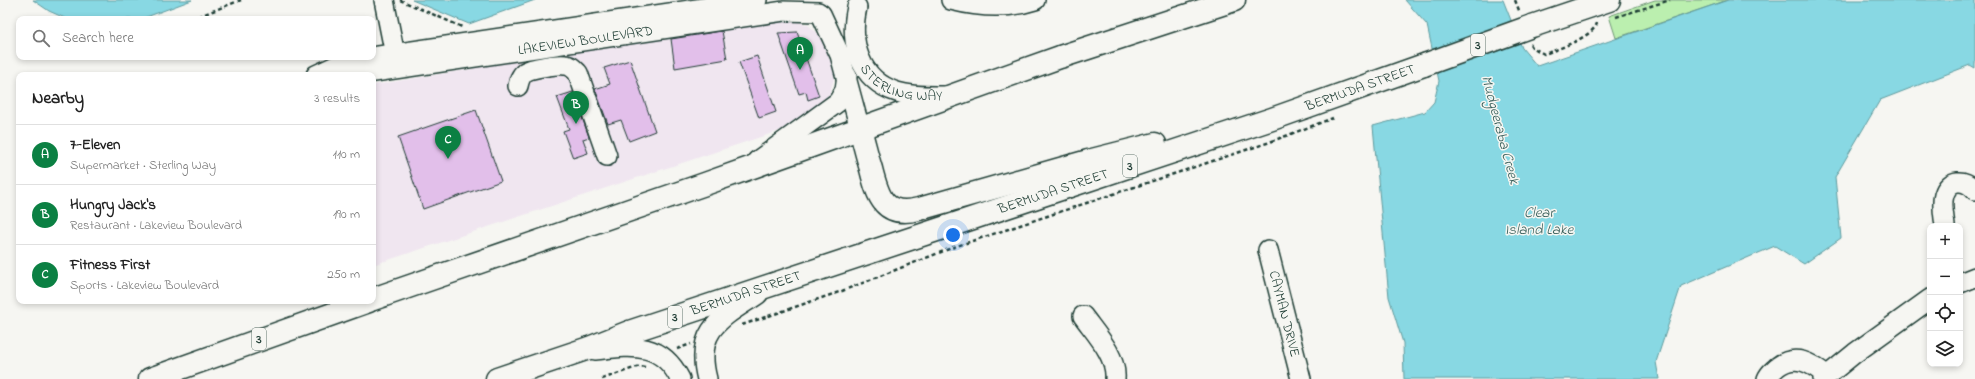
<!DOCTYPE html>
<html lang="en">
<head>
<meta charset="utf-8">
<style>
	body { margin:0; font-family:"Indie Flower",sans-serif; background:#f6f6f6; color:#222 }
	.controls { position:absolute; right:12px; bottom:12px; display:grid; overflow:hidden; border-radius:8px; box-shadow:0 2px 6px #0003 }
	.controls button { width:36px; height:36px; display:grid; place-items:center; padding:0; border:0; border-bottom:1px solid #e0e0e0; background:#fff; color:#222; font:20px sans-serif }
	.you { position:absolute; left:953px; top:235px; width:14px; height:14px; margin:-10px; border:3px solid #fff; border-radius:50%; background:#1a73e8; box-shadow:0 0 0 6px #1a73e833 }
	.badge { display:grid; place-items:center; width:26px; height:26px; border-radius:50%; background:#0b8043; color:#fff; font-size:13px; font-weight:700 }
	.pin { position:absolute; translate:-50% -33px; filter:drop-shadow(0 1px 2px #0008) }
	.pin::after { content:''; position:absolute; top:21px; width:14px; height:12px; background:inherit; clip-path:polygon(0 0,100% 0,50% 100%) }
	.list { margin:0; padding:0; list-style:none }
	h2 { display:flex; justify-content:space-between; align-items:center; height:52px; margin:0; padding:0 16px; font-size:17px }
	h2 small { font-size:13px; font-weight:400; color:#767676 }
	.list li { display:grid; grid-template-columns:26px 1fr auto; gap:12px; align-items:center; box-sizing:border-box; height:60px; padding:0 16px; border-top:1px solid #e0e0e0 }
	.list b { display:block; font-size:15px; white-space:nowrap }
	.list p { margin:0; font-size:13px; white-space:nowrap; color:#767676 }
	.list em { font-size:13px; font-style:normal; color:#767676 }
	.icon { flex:none; width:22px; height:22px; fill:none; stroke:currentColor; stroke-width:2; stroke-linecap:round; stroke-linejoin:round }
	.map { position:relative; flex:none; width:1975px; height:379px; overflow:hidden }
	.search { position:absolute; background:#fff; box-shadow:0 2px 6px #0003; left:16px; top:16px; width:360px; height:44px; display:flex; align-items:center; gap:10px; box-sizing:border-box; padding:0 14px; border-radius:8px; color:#767676; font-size:15px }
	.panel { position:absolute; background:#fff; box-shadow:0 2px 6px #0003; left:16px; top:72px; width:360px; height:232px; border-radius:8px }
	.map>svg:first-child { display:block }
</style>
</head>
<body>
<div class="map">
<svg width="1975" height="379" viewBox="0 0 1975 379">
	<rect width="100%" height="100%" fill="#f6f6f2"/>
	<filter id="ink" filterUnits="userSpaceOnUse"><feTurbulence type="fractalNoise" baseFrequency=".025" numOctaves="2"/><feDisplacementMap in="SourceGraphic" scale="8" xChannelSelector="R" yChannelSelector="G"/><feConvolveMatrix kernelMatrix="1 2 1 2 8 2 1 2 1" color-interpolation-filters="sRGB"/></filter>
	<g filter="url(#ink)">
		<!-- built -->
		<path fill="#f0e6f0" d="M 792,20 L 808,25 L 820,35 L 836,72 L 828,99 L 791,127 L 373,265 L 373,85 L 471,69 L 481,64 Z"/>
		<!-- green -->
		<path fill="#bbefaf" stroke="#6d9672" d="M 1655,0 L 1728,0 L 1616,38 L 1609,16 Z"/>
		<!-- water -->
		<path fill="#88d8e3" stroke="#5e9a9d" d="M 33,0 L 192,0 L 141,19 L 67,19 L 49,11 Z
			M 412,0 L 535,0 L 469,24 Z
			M 1405,0 L 1503,0 L 1522,48 L 1537,66 L 1728,0 L 1975,0 L 1975,68 L 1970,65 L 1880,100 L 1835,177 L 1841,238 L 1804,264 L 1775,246 L 1681,286 L 1656,362 L 1659,379 L 1404,379 L 1403,343 L 1389,297 L 1373,126 L 1425,112 L 1434,102 L 1439,81 L 1427,25 Z"/>
		<!-- building -->
		<path fill="#e2bfea" stroke="#1f3d34" d="M 722,31 L 727,59 L 675,68 L 671,39 Z
			M 797,32 L 819,96 L 808,100 L 806,92 L 799,94 L 778,33 Z
			M 757,56 L 776,112 L 759,118 L 739,62 Z
			M 630,60 L 655,131 L 629,141 L 621,120 L 608,124 L 595,89 L 610,84 L 604,68 Z
			M 573,92 L 589,137 L 583,139 L 588,153 L 573,158 L 563,131 L 569,129 L 557,97 Z
			M 476,110 L 501,181 L 423,209 L 398,137 Z"/>
		<g fill="none" stroke-linecap="round" stroke-linejoin="round">
			<!-- minor casing -->
			<g stroke="#1f3d34" stroke-width="22">
				<g id="minor">
					<path d="M 384,0 L 397,65"/>
					<path d="M 951,0 C 979,7 1008,9 1035,0"/>
					<path id="s1" d="M 857,7 C 849,42 859,80 897,92 C 913,97 930,96 946,96"/>
					<path d="M 821,14 L 840,55 L 860,129"/>
					<path d="M 316,75 L 342,63 L 372,57 L 757,0"/>
					<path id="s2" d="M 354,75 L 784,11 L 818,12"/>
					<path d="M 518,86 C 519,81 520,76 525,72 C 531,68 557,64 565,65 C 571,65 574,69 578,73 L 607,156"/>
					<path d="M 757,161 L 838,102 L 845,90 L 847,76"/>
					<path d="M 1945,226 C 1944,216 1941,205 1944,195 C 1949,178 1965,179 1975,190"/>
					<path id="s3" d="M 1268,250 L 1301,379"/>
					<path d="M 1960,283 L 1975,277"/>
					<path d="M 1083,316 C 1096,334 1117,356 1115,379"/>
					<path d="M 595,350 C 632,346 661,341 680,379"/>
					<path d="M 707,379 C 694,329 722,318 758,294"/>
					<path d="M 1767,379 C 1769,373 1773,371 1777,367 C 1795,353 1811,363 1826,375"/>
					<path d="M 1823,379 L 1855,353 L 1930,299"/>
				</g>
			</g>
			<!-- major casing -->
			<g stroke="#1f3d34" stroke-width="25">
				<g id="major">
					<path d="M 1532,26 L 1609,0"/>
					<path d="M 860,129 C 864,143 867,156 871,169 C 878,197 884,218 919,209 L 1088,161 L 1155,144"/>
					<path d="M 373,299 L 705,184 L 1060,57 L 1234,0"/>
					<path d="M 150,379 L 369,301"/>
					<path id="s4" d="M 497,379 L 589,348 L 629,332 L 1272,119 L 1424,65"/>
				</g>
			</g>
			<!-- path -->
			<path stroke="#1f3d34" stroke-width="2.5" stroke-dasharray="4 3" stroke-linecap="butt" d="M 400,0 L 462,27
				M 1515,0 L 1520,13
				M 1616,17 L 1670,0
				M 192,19 L 241,0
				M 1530,44 L 1532,47 L 1544,54 C 1557,50 1594,36 1597,23
				M 742,325 L 842,291 L 954,247 L 1267,143 L 1333,118
				M 677,349 L 691,344
				M 602,379 L 640,366 L 645,367"/>
			<!-- minor -->
			<use href="#minor" stroke="#f6f6f2" stroke-width="19"/>
			<!-- major -->
			<use href="#major" stroke="#f6f6f2" stroke-width="22"/>
			<!-- major-bridge casing -->
			<g stroke="#1f3d34" stroke-width="25" stroke-linecap="butt">
				<path id="major-bridge" d="M 1424,65 L 1532,26"/>
			</g>
			<!-- major-bridge -->
			<use href="#major-bridge" stroke="#f6f6f2" stroke-width="22"/>
		</g>
	</g>
	<g text-anchor="middle" dominant-baseline="central" stroke-width="3" stroke-linejoin="round" paint-order="stroke">
		<!-- shield labels -->
		<g fill="#f6f6f2" stroke="#60746d" stroke-width="1">
			<rect x="1471" y="34" width="14" height="22" rx="3"/>
			<rect x="1123" y="155" width="14" height="22" rx="3"/>
			<rect x="668" y="306" width="14" height="22" rx="3"/>
			<rect x="252" y="328" width="14" height="22" rx="3"/>
		</g>
		<g font-size="13" font-weight="bold" fill="#1f3d34">
			<text x="1478" y="45">3</text>
			<text x="1130" y="166">3</text>
			<text x="675" y="317">3</text>
			<text x="259" y="339">3</text>
		</g>
		<!-- street labels -->
		<g font-size="14" fill="#1f3d34" stroke="#f6f6f2">
			<text stroke="none"><textPath href="#s2" startOffset="234">LAKEVIEW BOULEVARD</textPath></text>
			<text stroke="none"><textPath href="#s1" startOffset="105">STERLING WAY</textPath></text>
			<text stroke="none"><textPath href="#s4" startOffset="911">BERMUDA STREET</textPath></text>
			<text stroke="none"><textPath href="#s4" startOffset="587">BERMUDA STREET</textPath></text>
			<text stroke="none"><textPath href="#s4" startOffset="263">BERMUDA STREET</textPath></text>
			<text stroke="none"><textPath href="#s3" startOffset="66">CAYMAN DRIVE</textPath></text>
		</g>
		<!-- water labels -->
		<g font-size="15" font-style="italic" fill="#345c57" stroke="#f6f6f2">
			<text transform="translate(1500 130) rotate(75)">Mudgeeraba Creek</text>
			<text x="1539" y="213">Clear<tspan x="1539" dy="17">Island Lake</tspan></text>
		</g>
	</g>
</svg>
<div class="controls">
<button>+</button>
<button>−</button>
<button><svg class="icon" aria-label="locate" viewBox="0 0 24 24"><circle cx="12" cy="12" r="6"/><path d="M12 2v4M12 18v4M2 12h4M18 12h4"/></svg></button>
<button><svg class="icon" aria-label="layers" viewBox="0 0 24 24"><path d="M12 4l9 5-9 5-9-5zM3 14l9 5 9-5"/></svg></button>
</div>
<div class="you"></div>
<div class="pin badge" style="left:800px;top:70px">A</div>
<div class="pin badge" style="left:576px;top:124px">B</div>
<div class="pin badge" style="left:448px;top:159px">C</div>
<div class="search"><svg class="icon" aria-label="search" viewBox="0 0 24 24"><circle cx="10" cy="10" r="6"/><path d="M15 15l6 6"/></svg>Search here</div>
<section class="panel">
<h2>Nearby<small>3 results</small></h2>
<ul class="list">
<li><span class="badge">A</span><div><b>7-Eleven</b><p>Supermarket · Sterling Way</p></div><em>110 m</em></li>
<li><span class="badge">B</span><div><b>Hungry Jack's</b><p>Restaurant · Lakeview Boulevard</p></div><em>190 m</em></li>
<li><span class="badge">C</span><div><b>Fitness First</b><p>Sports · Lakeview Boulevard</p></div><em>250 m</em></li>
</ul>
</section>
</div>
</body>
</html>
